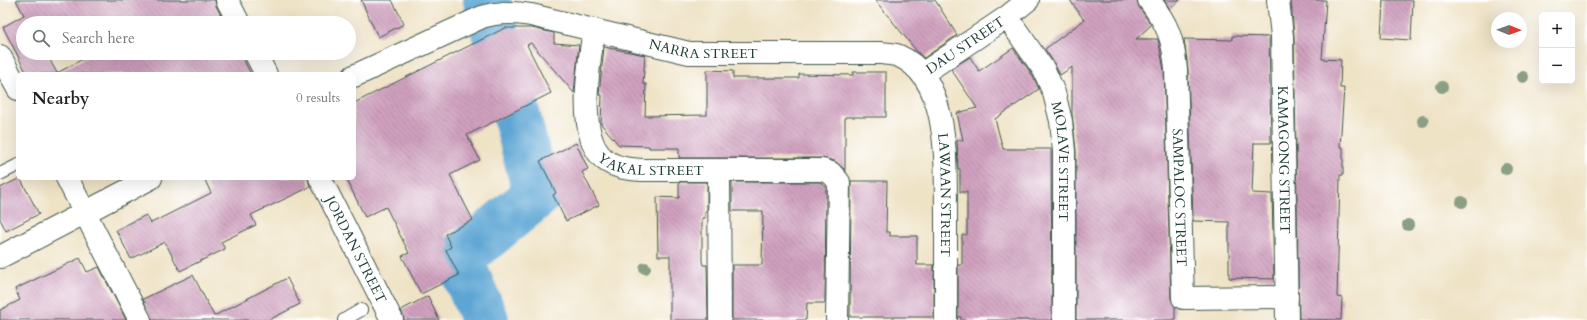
<!DOCTYPE html>
<html lang="en">
<head>
<meta charset="utf-8">
<style>
	body { margin:0; font-family:Cardo,serif; background:#f6f6f6; color:#222 }
	.controls { position:absolute; right:12px; top:12px; display:grid; overflow:hidden; border-radius:6px; box-shadow:0 4px 16px #0002 }
	.controls button { width:36px; height:36px; display:grid; place-items:center; padding:0; border:0; border-bottom:1px solid #e0e0e0; background:#fff; color:#222; font:20px sans-serif }
	.compass { position:absolute; left:1491px; top:12px; width:36px; height:36px; border-radius:50%; background:#fff; box-shadow:0 4px 16px #0002; rotate:91deg }
	.list { margin:0; padding:0; list-style:none }
	h2 { display:flex; justify-content:space-between; align-items:center; height:52px; margin:0; padding:0 16px; font-size:17px }
	h2 small { font-size:13px; font-weight:400; color:#767676 }
	.icon { flex:none; width:22px; height:22px; fill:none; stroke:currentColor; stroke-width:2; stroke-linecap:round; stroke-linejoin:round }
	.map { position:relative; flex:none; width:1587px; height:320px; overflow:hidden }
	.search { position:absolute; background:#fff; box-shadow:0 4px 16px #0002; left:16px; top:16px; width:340px; height:44px; display:flex; align-items:center; gap:10px; box-sizing:border-box; padding:0 14px; border-radius:22px; color:#767676; font-size:15px }
	.panel { position:absolute; background:#fff; box-shadow:0 4px 16px #0002; left:16px; top:72px; width:340px; height:108px; border-radius:6px }
	.map>svg:first-child { display:block }
</style>
</head>
<body>
<div class="map">
<svg width="1587" height="320" viewBox="0 0 1587 320">
	<defs>
		<pattern id="building-back-hatch" width="6" height="6" patternUnits="userSpaceOnUse"><rect width="6" height="6" fill="#d0a1bf"/><path d="M-1 5l2 2M0 0l6 6M5-1l2 2" fill="none" stroke="#a8849c"/></pattern>
	</defs>
	<rect width="100%" height="100%" fill="#fff"/>
	<filter id="ink" filterUnits="userSpaceOnUse"><feTurbulence type="fractalNoise" baseFrequency=".025" numOctaves="2"/><feDisplacementMap in="SourceGraphic" scale="8" xChannelSelector="R" yChannelSelector="G"/><feConvolveMatrix kernelMatrix="1 2 1 2 8 2 1 2 1" color-interpolation-filters="sRGB"/></filter>
	<filter id="wash" filterUnits="userSpaceOnUse"><feTurbulence type="fractalNoise" baseFrequency=".012" numOctaves="4" result="noise"/><feDisplacementMap in="SourceGraphic" scale="16" xChannelSelector="R" yChannelSelector="G"/><feGaussianBlur stdDeviation="0.9" result="paint"/><feColorMatrix in="noise" values="0 0 0 0 0 0 0 0 0 0 0 0 0 0 0 0 0 1.4 0 .05"/><feComposite in="paint" operator="in"/></filter>
	<g filter="url(#wash)">
		<rect width="100%" height="100%" fill="#efe3c6"/>
		<g fill="none" stroke-linecap="round" stroke-linejoin="round">
			<!-- river -->
			<path stroke="#5da6d4" stroke-width="48" d="M 485,320 L 459,259 L 537,195 L 487,0"/>
		</g>
		<g id="blocks">
			<!-- building -->
			<path fill="url(#building-back-hatch)" d="M 16,0 L 215,0 L 216,6 L 225,23 L 23,23 L 23,53 L 46,53 L 57,73 L 94,53 L 243,53 L 243,57 L 242,57 L 251,74 L 27,74 L 3,27 L 24,15 Z
				M 361,0 L 392,0 L 404,24 L 378,37 Z
				M 875,0 L 935,0 L 957,35 L 924,58 L 919,54 Z
				M 1070,0 L 1137,0 L 1139,7 L 1151,25 L 1136,39 L 1158,39 L 1159,44 L 1164,70 L 1171,298 L 1175,307 L 1175,320 L 1076,320 L 1076,151 L 1072,114 L 1072,67 L 1060,75 L 1054,63 L 1045,49 L 1084,20 Z
				M 1164,0 L 1180,0 L 1170,9 Z
				M 1291,0 L 1326,0 L 1322,59 L 1341,60 L 1340,88 L 1344,88 L 1340,147 L 1343,147 L 1343,175 L 1340,175 L 1337,297 L 1342,298 L 1341,320 L 1299,319 L 1294,36 Z
				M 1383,0 L 1413,0 L 1411,40 L 1381,38 Z
				M 505,28 L 532,28 L 554,33 L 554,43 L 579,45 L 574,93 L 531,43 L 527,45 L 551,93 L 467,135 L 480,160 L 450,175 L 473,220 L 445,234 L 451,247 L 446,250 L 459,275 L 421,294 L 402,256 L 409,253 L 386,207 L 365,217 L 346,178 L 354,178 L 354,103 Z
				M 1232,36 L 1269,37 L 1271,143 L 1254,143 L 1252,193 L 1272,194 L 1274,279 L 1229,278 L 1229,222 L 1193,221 L 1188,69 L 1184,39 L 1232,40 Z
				M 604,47 L 645,55 L 643,84 L 646,84 L 645,116 L 707,115 L 707,70 L 733,71 L 733,78 L 799,78 L 799,74 L 853,75 L 853,72 L 886,72 L 886,117 L 845,117 L 845,170 L 835,161 L 822,158 L 679,158 L 679,148 L 649,148 L 649,146 L 619,145 L 601,124 L 602,95 L 599,95 Z
				M 1013,48 L 1033,76 L 1039,89 L 995,119 L 1003,149 L 1051,149 L 1052,320 L 961,320 L 961,317 L 958,317 L 958,265 L 962,265 L 962,235 L 967,235 L 967,192 L 960,192 L 960,169 L 958,169 L 957,140 L 963,140 L 957,113 L 977,108 L 951,69 L 970,57 L 979,71 Z
				M 576,143 L 588,169 L 582,172 L 599,205 L 566,221 L 553,195 L 556,193 L 540,161 Z
				M 20,178 L 39,214 L 6,231 L 0,219 L 0,188 Z
				M 204,178 L 308,178 L 310,187 L 251,215 L 256,225 L 221,242 L 225,249 L 180,271 L 165,242 L 131,259 L 116,230 L 146,215 L 151,223 L 211,193 Z
				M 851,181 L 887,181 L 886,232 L 890,232 L 890,236 L 917,236 L 917,265 L 934,265 L 934,317 L 850,317 Z
				M 679,182 L 707,182 L 707,211 L 705,211 L 705,218 L 702,218 L 702,261 L 703,265 L 707,265 L 708,320 L 670,320 L 670,256 L 658,256 L 657,197 L 679,198 Z
				M 732,182 L 820,182 L 826,187 L 825,303 L 807,303 L 806,320 L 732,320 L 732,265 L 762,265 L 763,211 L 732,211 Z
				M 80,258 L 87,272 L 99,267 L 126,320 L 0,320 L 0,310 L 20,300 L 15,289 Z
				M 193,275 L 214,316 L 287,278 L 300,304 L 269,320 L 152,320 L 143,299 Z
				M 428,296 L 439,320 L 404,320 L 401,310 Z"/>
		</g>
	</g>
	<g filter="url(#ink)">
		<use href="#blocks" fill-opacity="0" stroke="#3e564a" stroke-width="1"/>
		<g fill="none" stroke-linecap="round" stroke-linejoin="round">
			<!-- lane casing -->
			<g stroke="#3e564a" stroke-width="14">
				<path id="lane" d="M 0,174 L 18,165
					M 344,320 L 361,310"/>
			</g>
			<!-- street casing -->
			<g stroke="#3e564a" stroke-width="24">
				<g id="street">
					<path d="M 227,0 L 239,23"/>
					<path id="s1" d="M 1149,0 C 1168,25 1173,38 1176,69 L 1183,298 L 1287,297"/>
					<path id="s2" d="M 1278,0 L 1282,36 L 1287,320"/>
					<path id="s3" d="M 1007,17 L 1044,70 L 1054,93 L 1061,121 L 1064,151 L 1064,320"/>
					<path id="s4" d="M 594,30 C 589,62 576,136 604,159 C 615,168 629,169 642,170 L 822,170 L 831,173 L 839,182 L 837,320"/>
					<path d="M 255,53 L 266,74"/>
					<path d="M 0,56 L 18,89"/>
					<path id="s5" d="M 922,74 L 1007,17 L 1028,0"/>
					<path id="s6" d="M 354,76 L 482,17 C 499,12 514,12 531,15 L 689,53 L 881,53 C 887,54 894,54 899,56 C 952,79 945,169 946,216 C 946,251 946,285 946,320"/>
					<path d="M 719,171 L 720,320"/>
					<path d="M 67,178 L 140,320"/>
					<path id="s7" d="M 320,178 L 392,320"/>
					<path d="M 0,257 L 151,178"/>
				</g>
			</g>
			<!-- lane -->
			<use href="#lane" stroke="#fff" stroke-width="12"/>
			<!-- street -->
			<use href="#street" stroke="#fff" stroke-width="22"/>
		</g>
		<!-- trees -->
		<g fill="#8b9f84">
			<circle cx="1523" cy="77" r="6"/>
			<circle cx="1442" cy="87" r="6"/>
			<circle cx="1423" cy="121" r="6"/>
			<circle cx="1506" cy="169" r="6"/>
			<circle cx="1462" cy="202" r="6"/>
			<circle cx="1408" cy="225" r="6"/>
			<circle cx="645" cy="268" r="6"/>
		</g>
	</g>
	<g text-anchor="middle" dominant-baseline="central" stroke-width="3.5" stroke-linejoin="round" paint-order="stroke">
		<!-- street labels -->
		<g font-size="14" fill="#1f3d34" stroke="#fff">
			<text stroke="none"><textPath href="#s5" startOffset="52">DAU STREET</textPath></text>
			<text stroke="none"><textPath href="#s6" startOffset="367">NARRA STREET</textPath></text>
			<text stroke="none"><textPath href="#s4" startOffset="182">YAKAL STREET</textPath></text>
			<text stroke="none"><textPath href="#s2" startOffset="160">KAMAGONG STREET</textPath></text>
			<text stroke="none"><textPath href="#s3" startOffset="159">MOLAVE STREET</textPath></text>
			<text stroke="none"><textPath href="#s6" startOffset="718">LAWAAN STREET</textPath></text>
			<text stroke="none"><textPath href="#s1" startOffset="204">SAMPALOC STREET</textPath></text>
			<text stroke="none"><textPath href="#s7" startOffset="80">JORDAN STREET</textPath></text>
		</g>
	</g>
</svg>
<div class="controls">
<button>+</button>
<button>−</button>
</div>
<svg class="compass" viewBox="-18 -18 36 36"><path d="M0-13l5 13h-10z" fill="#e53935"/><path d="M0 13l5-13h-10z" fill="#767676"/></svg>
<div class="search"><svg class="icon" aria-label="search" viewBox="0 0 24 24"><circle cx="10" cy="10" r="6"/><path d="M15 15l6 6"/></svg>Search here</div>
<section class="panel">
<h2>Nearby<small>0 results</small></h2>
<ul class="list">
</ul>
</section>
</div>
</body>
</html>
